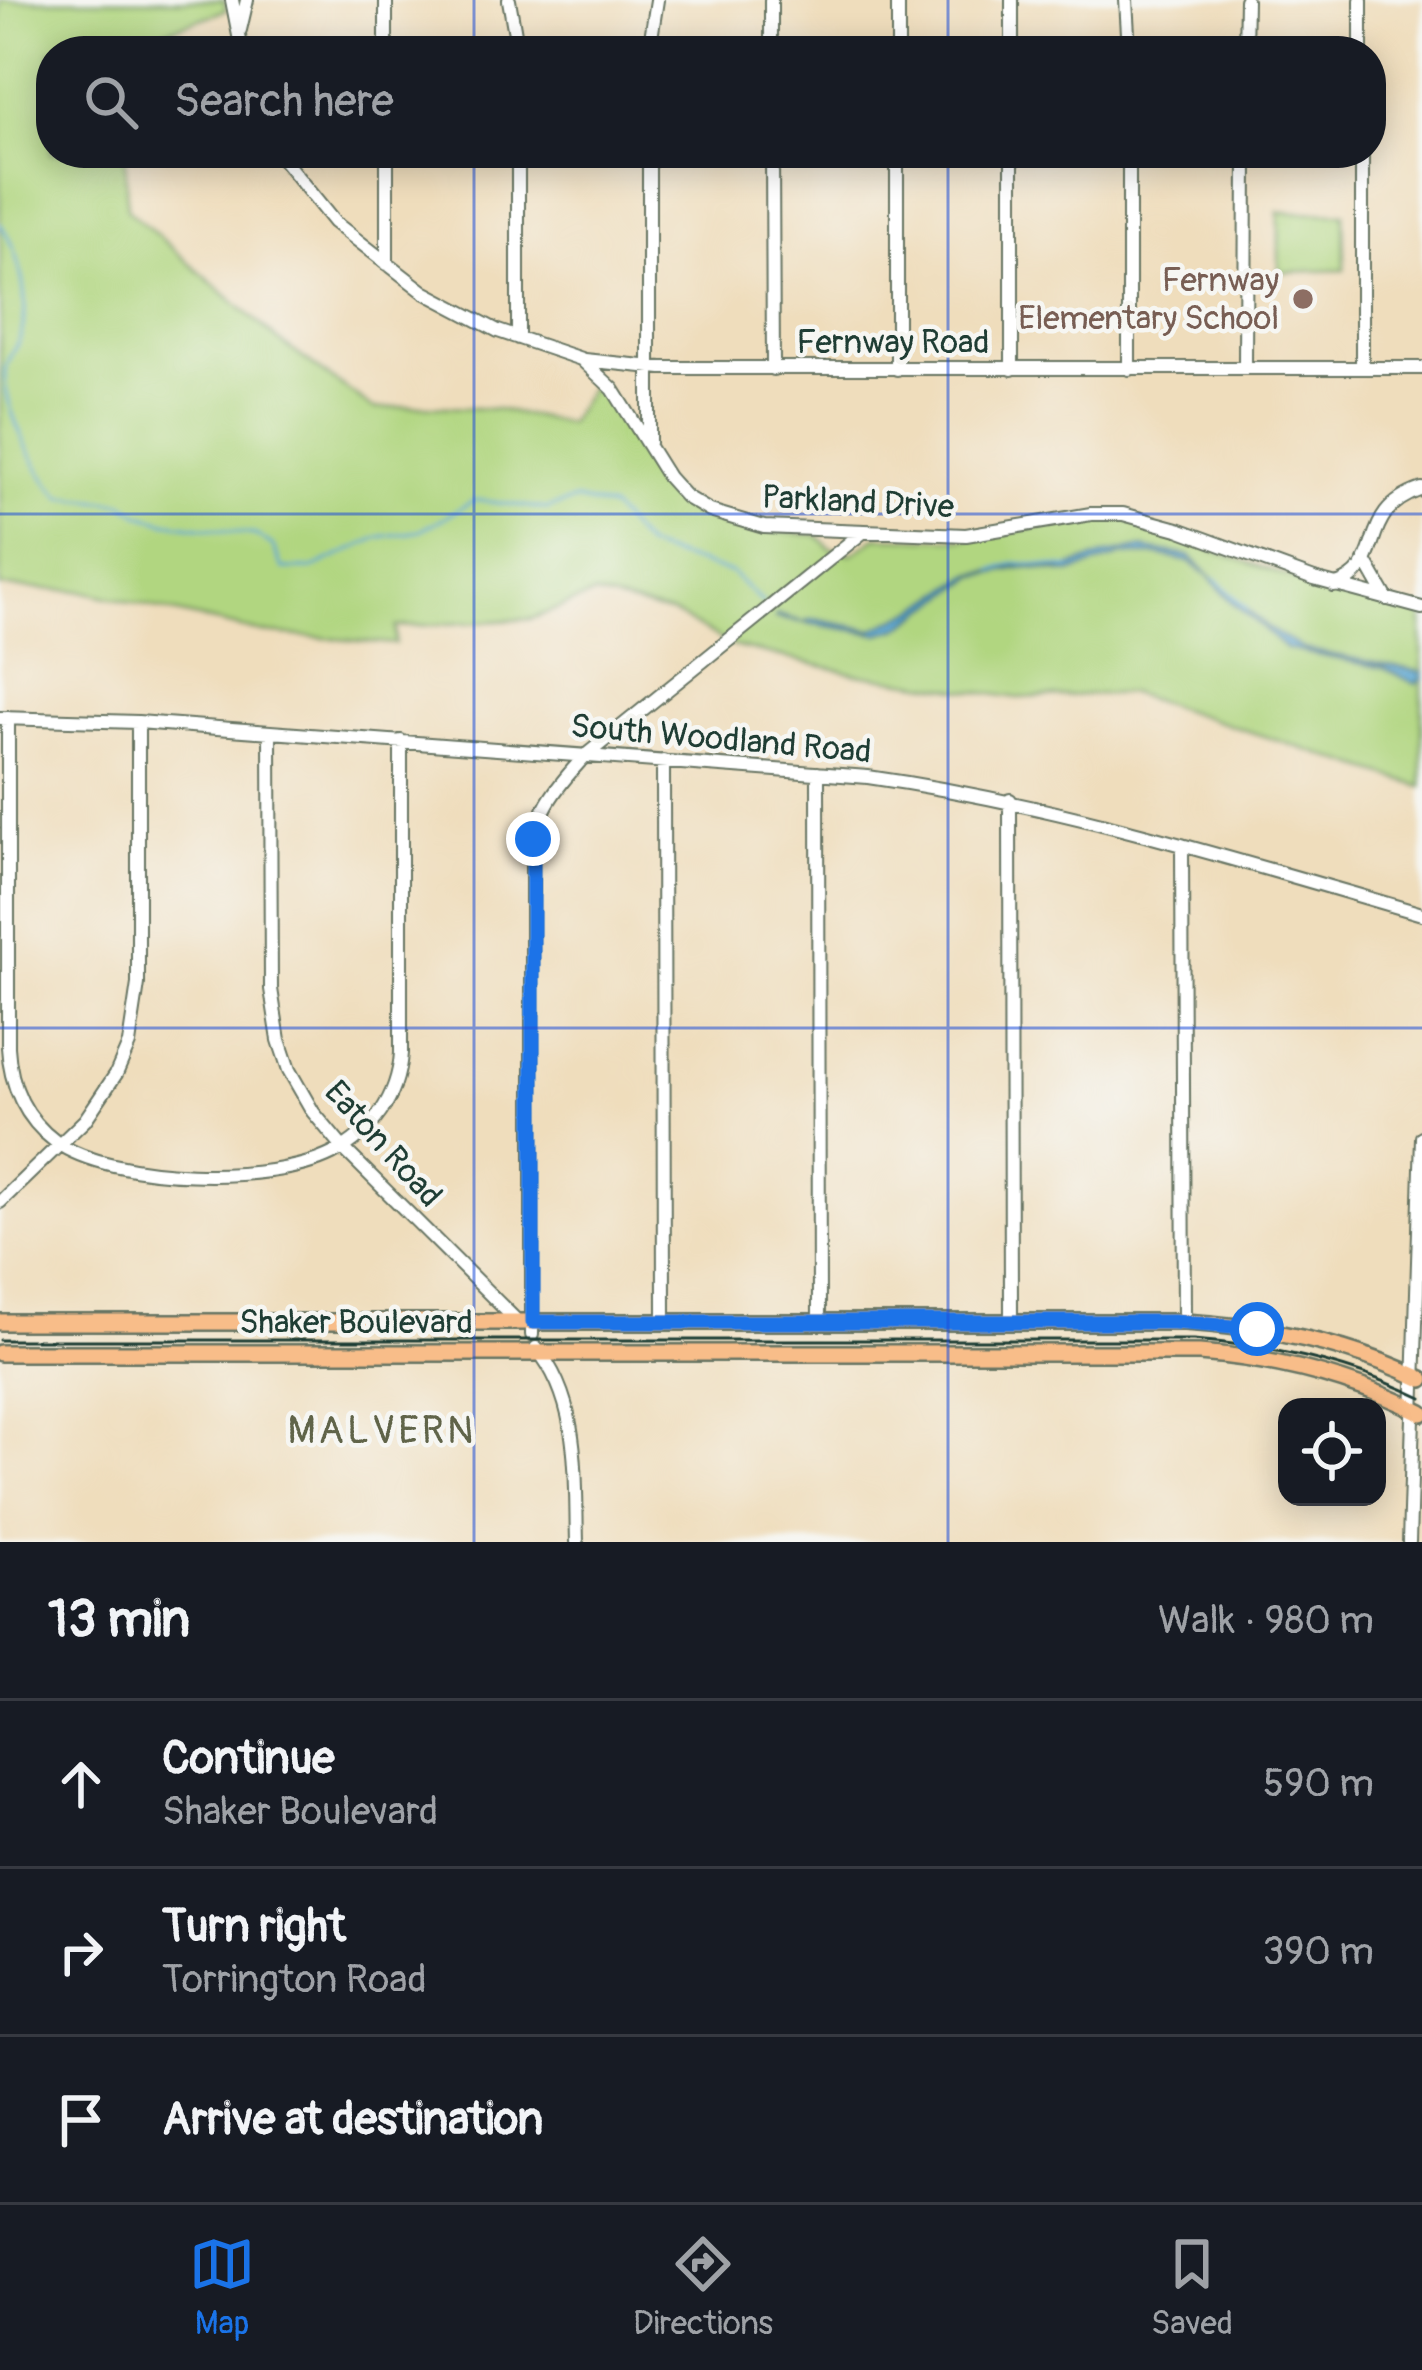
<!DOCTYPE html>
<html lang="en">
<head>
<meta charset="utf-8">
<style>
	body { margin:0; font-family:Pangolin,sans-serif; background:#242831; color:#f1f3f6 }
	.controls { position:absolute; right:36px; bottom:36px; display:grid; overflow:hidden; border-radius:24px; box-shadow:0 6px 30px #0003 }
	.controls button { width:108px; height:108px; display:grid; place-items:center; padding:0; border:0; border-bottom:3px solid #363941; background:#171b24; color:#f1f3f6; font:60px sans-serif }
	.stop { position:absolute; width:36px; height:36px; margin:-27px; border:9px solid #1a73e8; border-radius:50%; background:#fff }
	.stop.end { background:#1a73e8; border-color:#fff; box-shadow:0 3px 12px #0008 }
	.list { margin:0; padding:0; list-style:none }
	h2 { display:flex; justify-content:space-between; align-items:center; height:156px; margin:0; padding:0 48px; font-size:51px }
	h2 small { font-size:39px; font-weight:400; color:#9ea1a6 }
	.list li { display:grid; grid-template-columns:78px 1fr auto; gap:36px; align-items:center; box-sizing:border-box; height:168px; padding:0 48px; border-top:3px solid #363941 }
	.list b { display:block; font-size:45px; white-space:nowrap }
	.list p { margin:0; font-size:39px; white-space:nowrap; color:#9ea1a6 }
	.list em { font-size:39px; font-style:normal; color:#9ea1a6 }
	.icon { flex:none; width:66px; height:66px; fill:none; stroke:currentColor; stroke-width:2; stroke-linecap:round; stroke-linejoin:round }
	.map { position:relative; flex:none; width:1422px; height:1542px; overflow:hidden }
	.search { position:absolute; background:#171b24; box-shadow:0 6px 30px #0003; left:36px; right:36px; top:36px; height:132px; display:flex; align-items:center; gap:30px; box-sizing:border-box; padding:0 42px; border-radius:48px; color:#9ea1a6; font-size:45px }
	.sheet { height:660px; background:#171b24 }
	nav { display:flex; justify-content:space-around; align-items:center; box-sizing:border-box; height:168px; border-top:3px solid #363941; background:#171b24; font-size:33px; color:#9ea1a6 }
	nav a { display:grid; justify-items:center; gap:6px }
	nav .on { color:#1a73e8 }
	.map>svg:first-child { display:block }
</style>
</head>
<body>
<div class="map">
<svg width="1422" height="1542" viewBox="0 0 1422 1542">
	<rect width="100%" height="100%" fill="#f6f6f2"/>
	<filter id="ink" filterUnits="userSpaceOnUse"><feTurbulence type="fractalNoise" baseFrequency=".00833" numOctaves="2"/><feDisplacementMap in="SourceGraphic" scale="24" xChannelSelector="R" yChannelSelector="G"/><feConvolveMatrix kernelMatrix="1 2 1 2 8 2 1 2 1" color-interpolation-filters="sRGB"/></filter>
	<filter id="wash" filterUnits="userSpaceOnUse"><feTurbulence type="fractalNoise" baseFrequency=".004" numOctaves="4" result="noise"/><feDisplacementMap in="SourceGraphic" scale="48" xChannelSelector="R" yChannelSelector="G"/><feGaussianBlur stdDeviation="2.7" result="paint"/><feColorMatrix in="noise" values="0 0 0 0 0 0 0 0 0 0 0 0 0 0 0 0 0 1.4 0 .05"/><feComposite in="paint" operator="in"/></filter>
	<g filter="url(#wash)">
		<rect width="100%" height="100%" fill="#efddbc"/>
		<!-- green -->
		<path fill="#b1d680" stroke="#688a5a" stroke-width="3" d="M 0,0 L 224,0 L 226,10 L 159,33 L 147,51 L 51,51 L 51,153 L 125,153 L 127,209 L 278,340 L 374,409 L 423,406 L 495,409 L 568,423 L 595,381 C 622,405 633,436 652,466 C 689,526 754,531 817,535 L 830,548 L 852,554 L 876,537 L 963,539 L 1082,520 L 1124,518 L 1308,584 L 1422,613 L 1422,787 L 1130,693 L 1018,698 L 857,674 L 733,646 L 674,614 L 593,595 L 531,619 L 396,627 L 395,644 L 263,633 L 82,591 L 0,587 Z
			M 1279,212 L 1344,213 L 1345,270 L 1279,272 Z"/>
		<!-- water -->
		<path fill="#5aa6d2" stroke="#3c7283" stroke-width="3" d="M 1140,548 L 1189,556 L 1267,628 L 1303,649 L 1422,672 L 1422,679 L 1416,684 L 1384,668 L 1286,649 L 1231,601 L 1208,575 L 1190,562 L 1157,555 L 1123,555 L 1070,573 L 1025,567 L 976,576 L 899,628 L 878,634 L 775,618 L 777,615 L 803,622 L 813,619 L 872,630 L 915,610 L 970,575 L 1025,565 L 1045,569 L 1067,568 L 1104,555 Z"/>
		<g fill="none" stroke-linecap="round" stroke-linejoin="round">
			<!-- stream -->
			<path stroke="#5aa6d2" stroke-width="3" d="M 0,223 C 20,253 32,304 20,337 C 16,349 6,358 5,371 C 3,405 36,476 62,497 L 123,503 L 141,515 L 165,522 L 256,535 L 273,546 L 283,569 L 311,569 L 379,537 L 420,531 L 475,500 L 546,509 L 576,500 L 611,508 L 646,547 L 731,573 L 763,603
				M 993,571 L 1016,563 L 1071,568
				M 1215,578 L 1247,609"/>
		</g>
	</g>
	<g filter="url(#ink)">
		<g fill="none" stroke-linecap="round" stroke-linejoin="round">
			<!-- minor casing -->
			<g stroke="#687564" stroke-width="16">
				<path id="minor" d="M 232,0 L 242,51
					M 386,0 L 386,51
					M 509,0 L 518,51
					M 771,0 L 771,51
					M 1012,0 L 1012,51
					M 1126,0 L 1129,51
					M 1361,0 L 1361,51
					M 240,30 L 247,0
					M 649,51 L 657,0
					M 898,51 L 898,0
					M 1245,51 L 1246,0
					M 278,153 L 334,222 L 424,292 L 498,331 L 581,359 L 613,389 L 668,477 L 686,497 L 710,511 L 764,527 L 966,535 L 1091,514 L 1123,514 L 1178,529 L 1314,579 L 1422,608
					M 387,153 L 387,264
					M 518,153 L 518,338
					M 649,153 L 649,443
					M 772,153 L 773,369
					M 1012,153 L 1012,369
					M 1129,153 L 1129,369
					M 1362,153 L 1362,367
					M 584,360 L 662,368 L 1422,368
					M 1245,367 L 1246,153
					M 897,369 L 897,153
					M 1367,564 L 1387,599
					M 1334,586 C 1391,567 1352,513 1422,489
					M 0,718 L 138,722 L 868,777 C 1058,804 1239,861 1422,914
					M 8,718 L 8,1047 C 10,1085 25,1119 56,1142 C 112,1182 271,1185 332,1154 C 372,1133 398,1098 401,1053 L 401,741
					M 270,732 L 271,989 L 279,1040 L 289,1070 L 313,1112 L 343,1148 L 519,1323
					M 663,761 L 664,1322
					M 818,773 L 819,1322
					M 1010,800 L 1011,1322
					M 1182,845 L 1184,1322
					M 0,1202 L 85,1120 L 116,1074 L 129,1044 L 138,984 L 138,722
					M 532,1335 L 532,860 C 533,815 556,787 585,756 L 863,532
					M 536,1348 C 581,1401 575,1477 577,1542
					M 1409,1542 L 1422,1137"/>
			</g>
			<!-- major casing -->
			<g stroke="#687564" stroke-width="20">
				<path id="major" d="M 0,1322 L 1184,1322 C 1266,1327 1347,1343 1422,1379
					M 0,1353 L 1199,1353 C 1278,1359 1352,1378 1422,1413"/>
			</g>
			<!-- minor -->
			<use href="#minor" stroke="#fff" stroke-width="12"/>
			<!-- major -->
			<use href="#major" stroke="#f8bd89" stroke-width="15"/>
			<!-- tram -->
			<path stroke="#1f3d34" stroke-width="3" d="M 0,1340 L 1193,1340 C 1272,1346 1350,1363 1422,1398"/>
		</g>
	</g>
	<g fill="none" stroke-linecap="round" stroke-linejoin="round" filter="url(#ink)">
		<!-- route -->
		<path stroke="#1a73e8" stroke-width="15" d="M 533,839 L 533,1322 L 1174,1322 L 1257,1329"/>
	</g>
	<!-- grid -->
	<path fill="none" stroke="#1d4ed8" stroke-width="3" stroke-opacity="0.55" d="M 474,0 L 474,51M 948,0 L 948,51M 474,153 L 474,1542M 948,153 L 948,1542M 0,514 L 1422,514M 0,1028 L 1422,1028"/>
	<!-- markers -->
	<circle fill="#8d6e63" stroke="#f6f6f2" stroke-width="4.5" cx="1303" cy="299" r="12"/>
	<g text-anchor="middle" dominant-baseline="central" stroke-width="9" stroke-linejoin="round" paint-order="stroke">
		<!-- education labels -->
		<g font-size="33" fill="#785e54" stroke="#f6f6f2" text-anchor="end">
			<text x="1279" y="280">Fernway<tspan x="1279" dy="38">Elementary School</tspan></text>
		</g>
		<!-- street labels -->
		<g font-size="33" fill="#1f3d34" stroke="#f6f6f2">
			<text x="893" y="342">Fernway Road</text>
			<text transform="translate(858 502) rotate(3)">Parkland Drive</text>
			<text transform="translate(721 739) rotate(5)">South Woodland Road</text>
			<text transform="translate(383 1144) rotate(48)">Eaton Road</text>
			<text x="356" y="1322">Shaker Boulevard</text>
		</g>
		<!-- quarter labels -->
		<g font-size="39" letter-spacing="3" fill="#606449" stroke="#f6f6f2">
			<text x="382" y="1430">MALVERN</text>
		</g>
	</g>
</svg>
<div class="controls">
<button><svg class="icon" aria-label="locate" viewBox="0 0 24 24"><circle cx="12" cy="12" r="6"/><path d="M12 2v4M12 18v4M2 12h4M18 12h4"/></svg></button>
</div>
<div class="stop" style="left:1257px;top:1329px"></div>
<div class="stop end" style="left:533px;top:839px"></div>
<div class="search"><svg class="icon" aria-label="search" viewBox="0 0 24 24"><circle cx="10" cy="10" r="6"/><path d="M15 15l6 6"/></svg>Search here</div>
</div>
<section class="sheet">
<h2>13 min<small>Walk · 980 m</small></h2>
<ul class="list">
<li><svg class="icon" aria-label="ahead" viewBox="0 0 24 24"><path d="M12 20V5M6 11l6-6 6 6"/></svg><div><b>Continue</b><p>Shaker Boulevard</p></div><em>590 m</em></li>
<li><svg class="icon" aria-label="right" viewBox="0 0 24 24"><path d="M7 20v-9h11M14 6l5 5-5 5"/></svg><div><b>Turn right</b><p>Torrington Road</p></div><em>390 m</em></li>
<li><svg class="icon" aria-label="arrive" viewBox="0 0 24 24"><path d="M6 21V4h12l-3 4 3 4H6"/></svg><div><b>Arrive at destination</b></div></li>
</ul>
</section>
<nav>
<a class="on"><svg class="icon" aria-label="map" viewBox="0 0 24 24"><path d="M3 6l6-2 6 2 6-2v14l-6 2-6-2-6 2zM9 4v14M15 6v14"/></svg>Map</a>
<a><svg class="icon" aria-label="directions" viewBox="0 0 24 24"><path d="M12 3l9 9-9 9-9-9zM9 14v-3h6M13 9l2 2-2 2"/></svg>Directions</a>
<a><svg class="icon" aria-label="saved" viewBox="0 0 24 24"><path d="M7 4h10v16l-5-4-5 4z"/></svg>Saved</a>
</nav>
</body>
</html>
